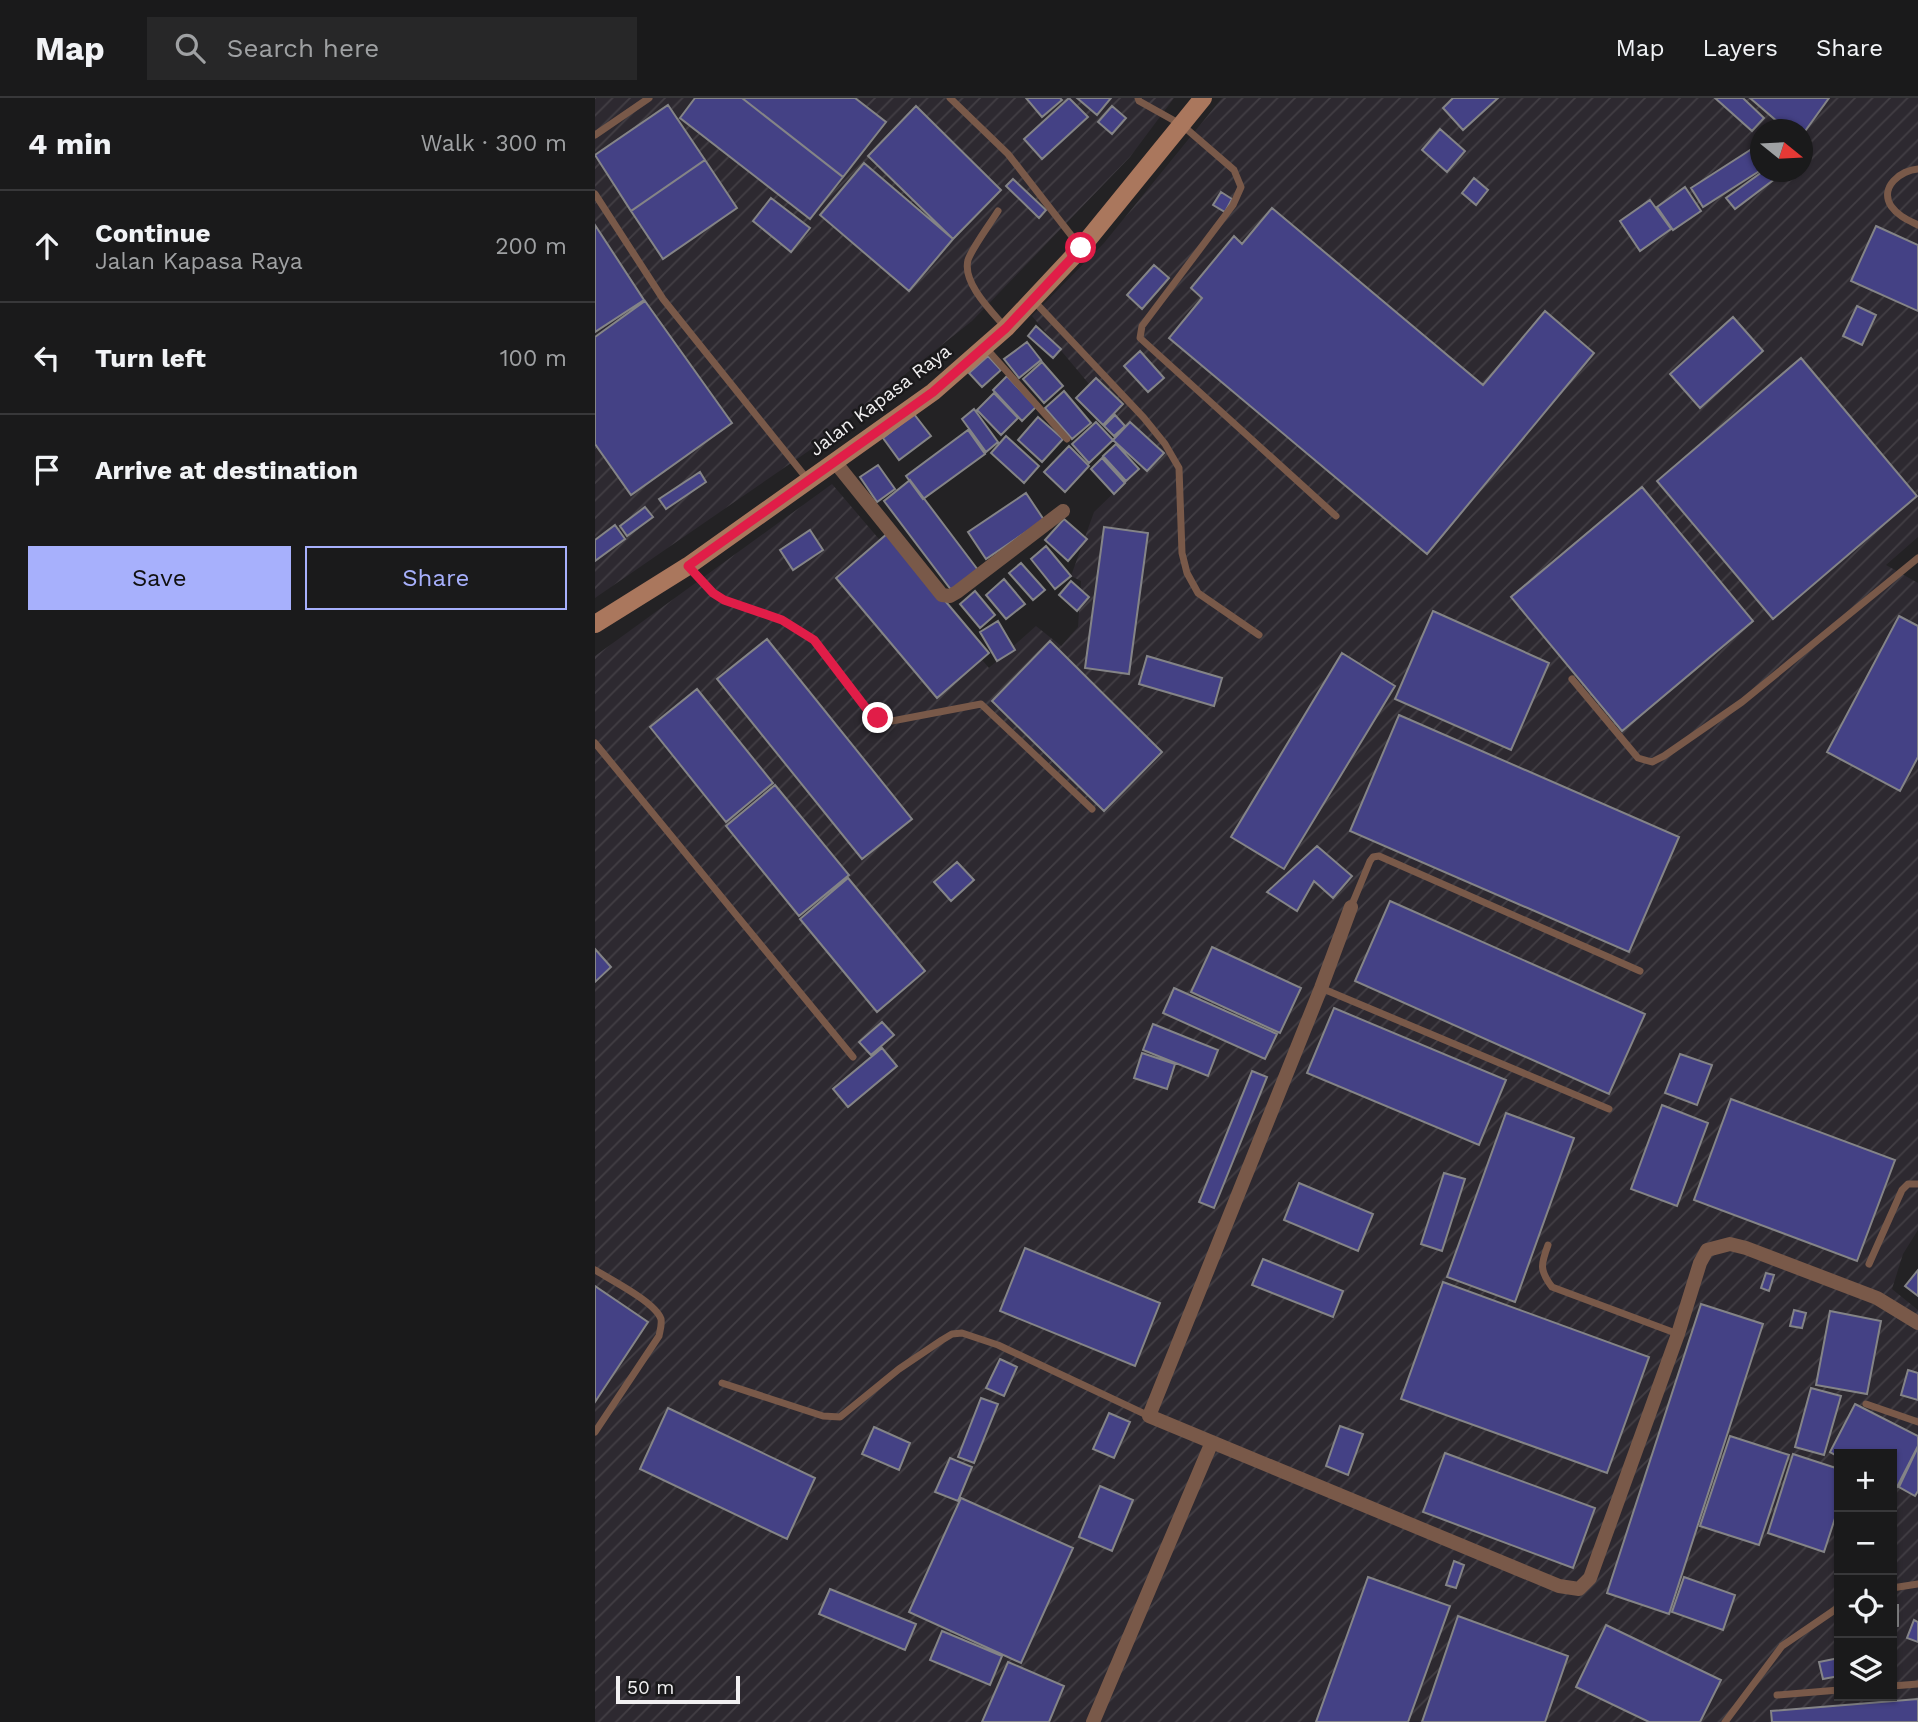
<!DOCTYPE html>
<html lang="en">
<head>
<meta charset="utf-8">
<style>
	body { margin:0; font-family:"Work Sans",sans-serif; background:#272728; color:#f1f3f6 }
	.controls { position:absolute; right:21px; bottom:21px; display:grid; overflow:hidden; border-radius:0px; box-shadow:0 2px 5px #0004 }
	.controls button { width:63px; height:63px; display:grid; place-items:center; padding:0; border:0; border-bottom:2px solid #38383a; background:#1a1a1b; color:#f1f3f6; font:35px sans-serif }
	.compass { position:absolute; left:1155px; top:21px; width:63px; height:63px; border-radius:50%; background:#1a1a1b; box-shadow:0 2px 5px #0004; rotate:108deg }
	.scale { position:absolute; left:21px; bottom:18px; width:124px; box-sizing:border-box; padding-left:7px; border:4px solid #f1f0f1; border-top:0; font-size:19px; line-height:24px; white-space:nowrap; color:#f1f0f1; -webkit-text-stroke:5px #1a191b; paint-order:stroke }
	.stop { position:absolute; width:21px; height:21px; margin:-16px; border:5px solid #e11d48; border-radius:50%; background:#fff }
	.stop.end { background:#e11d48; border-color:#fff; box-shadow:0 2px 7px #0008 }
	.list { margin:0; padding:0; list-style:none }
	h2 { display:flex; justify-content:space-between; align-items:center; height:91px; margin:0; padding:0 28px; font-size:30px }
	h2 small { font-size:23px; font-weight:400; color:#9fa1a3 }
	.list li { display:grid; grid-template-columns:46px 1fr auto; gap:21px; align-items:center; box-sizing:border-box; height:112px; padding:0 28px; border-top:2px solid #38383a }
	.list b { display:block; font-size:26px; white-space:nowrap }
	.list p { margin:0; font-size:23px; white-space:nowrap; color:#9fa1a3 }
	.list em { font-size:23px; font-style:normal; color:#9fa1a3 }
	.actions { display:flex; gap:14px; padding:21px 28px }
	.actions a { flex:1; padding:16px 0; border:2px solid #a7b0fc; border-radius:0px; text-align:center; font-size:24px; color:#a7b0fc }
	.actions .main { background:#a7b0fc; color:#111 }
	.icon { flex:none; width:38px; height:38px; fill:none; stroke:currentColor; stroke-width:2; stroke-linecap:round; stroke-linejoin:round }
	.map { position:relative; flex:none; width:1323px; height:1624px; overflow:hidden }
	header { display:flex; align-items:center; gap:42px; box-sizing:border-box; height:98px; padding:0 35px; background:#1a1a1b; border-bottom:2px solid #38383a }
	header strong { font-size:33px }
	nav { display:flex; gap:38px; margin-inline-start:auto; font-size:24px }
	.search { width:490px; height:63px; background:#272728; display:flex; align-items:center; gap:18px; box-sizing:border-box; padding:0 24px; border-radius:0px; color:#9fa1a3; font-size:26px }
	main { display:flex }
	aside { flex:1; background:#1a1a1b }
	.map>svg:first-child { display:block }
</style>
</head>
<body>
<header>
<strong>Map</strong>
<div class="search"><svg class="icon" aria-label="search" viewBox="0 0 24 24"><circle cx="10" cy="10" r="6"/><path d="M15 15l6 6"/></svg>Search here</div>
<nav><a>Map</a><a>Layers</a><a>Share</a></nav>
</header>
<main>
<aside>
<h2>4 min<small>Walk · 300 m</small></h2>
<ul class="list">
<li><svg class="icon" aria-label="ahead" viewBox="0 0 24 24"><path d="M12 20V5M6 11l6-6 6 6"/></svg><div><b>Continue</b><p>Jalan Kapasa Raya</p></div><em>200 m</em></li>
<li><svg class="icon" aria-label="left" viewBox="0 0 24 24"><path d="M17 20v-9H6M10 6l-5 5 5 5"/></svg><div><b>Turn left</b></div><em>100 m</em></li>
<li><svg class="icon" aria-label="arrive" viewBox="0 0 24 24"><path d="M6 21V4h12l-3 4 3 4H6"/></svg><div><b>Arrive at destination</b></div></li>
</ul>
<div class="actions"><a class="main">Save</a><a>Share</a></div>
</aside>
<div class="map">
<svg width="1323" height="1624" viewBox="0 0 1323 1624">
	<defs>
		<pattern id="industrial-furrows" width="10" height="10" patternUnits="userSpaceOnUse" patternTransform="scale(1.75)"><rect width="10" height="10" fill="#2d2930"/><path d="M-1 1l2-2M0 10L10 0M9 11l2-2" fill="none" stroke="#423e44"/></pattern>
	</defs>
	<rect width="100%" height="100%" fill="#232224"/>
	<!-- industrial -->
	<path fill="url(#industrial-furrows)" fill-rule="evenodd" d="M 0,0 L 579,0 L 535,59 L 377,223 L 215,352 L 0,500 Z
		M 627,0 L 1323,0 L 1323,439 L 1291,467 L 1323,485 L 1323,1132 L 1308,1156 L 1297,1191 L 1323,1212 L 1323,1624 L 0,1624 L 0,558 L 237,386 L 394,570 L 441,528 L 466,548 L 483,529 L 486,483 L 476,478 L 499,414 L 558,357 L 520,317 L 437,218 L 509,145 ZM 1166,32 L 1208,32 L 1208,74 L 1166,74 ZM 1244,1356 L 1297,1356 L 1297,1598 L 1244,1598 Z"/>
	<!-- building -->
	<path fill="#444185" stroke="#848487" stroke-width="2" d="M 100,0 L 147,0 L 248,79 L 215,121 L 85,20 Z
		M 147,0 L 260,0 L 291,24 L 248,79 Z
		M 431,0 L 465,0 L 467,2 L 447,19 Z
		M 474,0 L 493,19 L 447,61 L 429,41 Z
		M 482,0 L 516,0 L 502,17 Z
		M 858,0 L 903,0 L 868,32 L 848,10 Z
		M 1120,0 L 1148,0 L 1169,20 L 1157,33 Z
		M 1155,0 L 1234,0 L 1208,36 L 1208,32 L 1192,32 Z
		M 73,7 L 110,62 L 36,113 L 0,57 Z
		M 321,8 L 406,92 L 358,141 L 273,58 Z
		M 517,8 L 531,20 L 517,36 L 503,24 Z
		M 845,31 L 870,53 L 852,74 L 827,52 Z
		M 1166,45 L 1166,72 L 1108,109 L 1096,90 Z
		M 110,62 L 142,110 L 68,161 L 36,113 Z
		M 269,65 L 358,141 L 314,193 L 225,117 Z
		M 1167,74 L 1176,74 L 1181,80 L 1140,111 L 1131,100 Z
		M 879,80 L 893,92 L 881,107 L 867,95 Z
		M 418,81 L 451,112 L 444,120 L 411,88 Z
		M 1090,89 L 1106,113 L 1078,132 L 1062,109 Z
		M 626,94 L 637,101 L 630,114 L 618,107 Z
		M 176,100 L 215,130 L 196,154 L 158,123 Z
		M 1055,102 L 1076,131 L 1045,153 L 1025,123 Z
		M 677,110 L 888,287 L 950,213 L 999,255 L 832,456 L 574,240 L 607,200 L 596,190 L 639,138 L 647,146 Z
		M 0,127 L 49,202 L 0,234 Z
		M 1281,128 L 1323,147 L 1323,213 L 1256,183 Z
		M 559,167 L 574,180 L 547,211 L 532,197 Z
		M 50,203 L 137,325 L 36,397 L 0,346 L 0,239 Z
		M 1262,208 L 1281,217 L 1267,247 L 1248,238 Z
		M 1138,219 L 1168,253 L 1105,310 L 1075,276 Z
		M 441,228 L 466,251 L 458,260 L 433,238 Z
		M 432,244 L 446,262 L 424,280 L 409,261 Z
		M 545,253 L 569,280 L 553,294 L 529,268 Z
		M 393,258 L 406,272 L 387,289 L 374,275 Z
		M 1206,260 L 1322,398 L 1178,521 L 1062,383 Z
		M 447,264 L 468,288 L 449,305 L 428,281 Z
		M 412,278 L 441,309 L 427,323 L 398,292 Z
		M 501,280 L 528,306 L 508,327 L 481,300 Z
		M 469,293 L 496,325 L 477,341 L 450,310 Z
		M 399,295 L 423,320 L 406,337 L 382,312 Z
		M 379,311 L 403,344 L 391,354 L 367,321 Z
		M 319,316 L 336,338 L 304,362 L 288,340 Z
		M 520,317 L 530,328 L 519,338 L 509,328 Z
		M 443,319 L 468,341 L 447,364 L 423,342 Z
		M 501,324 L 518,342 L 494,365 L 477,346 Z
		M 535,324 L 569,355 L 552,373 L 518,342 Z
		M 373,332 L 390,356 L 328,401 L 311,378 Z
		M 411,338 L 444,368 L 429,385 L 396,355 Z
		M 521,346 L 544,371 L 531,383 L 508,358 Z
		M 474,348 L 494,368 L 470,394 L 449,374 Z
		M 507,360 L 530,385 L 519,396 L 496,371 Z
		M 283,367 L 300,391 L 282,404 L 265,379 Z
		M 105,374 L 111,384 L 71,411 L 64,401 Z
		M 315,382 L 383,472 L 357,493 L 289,403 Z
		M 1047,389 L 1158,523 L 1027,633 L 916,499 Z
		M 431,395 L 449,422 L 391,461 L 373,434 Z
		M 50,409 L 58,419 L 32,438 L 25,428 Z
		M 469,421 L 492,441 L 473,463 L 450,442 Z
		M 20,427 L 30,441 L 0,463 L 0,442 Z
		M 509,429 L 553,435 L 534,576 L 490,570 Z
		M 215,432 L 228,452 L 198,472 L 185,452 Z
		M 293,435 L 394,555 L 342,600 L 241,480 Z
		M 451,448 L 476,478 L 460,491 L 436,461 Z
		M 426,465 L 450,492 L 438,502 L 414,475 Z
		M 409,481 L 430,506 L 411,521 L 391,497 Z
		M 476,483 L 494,499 L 482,513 L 464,497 Z
		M 380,493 L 400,517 L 385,530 L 365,506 Z
		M 838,513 L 954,565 L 916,652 L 800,601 Z
		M 1304,518 L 1323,528 L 1323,659 L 1305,693 L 1232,654 Z
		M 403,523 L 420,552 L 402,563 L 385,534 Z
		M 172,541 L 317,721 L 267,761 L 122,581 Z
		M 455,543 L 567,654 L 509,713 L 397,603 Z
		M 747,555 L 800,588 L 689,771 L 636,739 Z
		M 552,558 L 627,580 L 619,608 L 544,586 Z
		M 102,591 L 178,685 L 131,724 L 55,629 Z
		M 804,617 L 1084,739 L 1034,854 L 755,733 Z
		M 180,687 L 254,777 L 204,818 L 131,728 Z
		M 722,748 L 757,778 L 738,800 L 719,783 L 702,813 L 672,794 Z
		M 362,764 L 379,782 L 356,803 L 339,784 Z
		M 253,780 L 330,873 L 282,914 L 205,821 Z
		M 795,803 L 1050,916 L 1014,996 L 760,883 Z
		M 617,849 L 706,890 L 685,935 L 596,894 Z
		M 0,851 L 16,869 L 0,884 Z
		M 579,890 L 682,936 L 670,961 L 568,915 Z
		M 739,910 L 911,982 L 884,1047 L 712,975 Z
		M 287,924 L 299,937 L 276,957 L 264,944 Z
		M 558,926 L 623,952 L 613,978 L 548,952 Z
		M 287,950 L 302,968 L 253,1009 L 238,991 Z
		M 547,955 L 580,966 L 572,991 L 539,980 Z
		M 1085,956 L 1117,967 L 1102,1007 L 1070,995 Z
		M 657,973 L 672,979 L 619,1110 L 604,1104 Z
		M 1136,1001 L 1300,1062 L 1262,1163 L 1099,1102 Z
		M 1067,1007 L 1113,1025 L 1082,1108 L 1036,1091 Z
		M 911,1015 L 979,1040 L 920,1204 L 852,1179 Z
		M 849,1075 L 870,1081 L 847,1153 L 826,1146 Z
		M 704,1085 L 778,1116 L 763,1153 L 689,1122 Z
		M 430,1150 L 565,1205 L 540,1268 L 405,1213 Z
		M 668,1161 L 748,1193 L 738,1219 L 657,1187 Z
		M 1323,1172 L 1323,1198 L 1310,1188 Z
		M 1171,1175 L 1179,1177 L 1174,1193 L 1166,1190 Z
		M 848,1184 L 1054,1259 L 1012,1375 L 806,1301 Z
		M 0,1188 L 53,1224 L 0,1304 Z
		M 1106,1206 L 1168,1226 L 1074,1516 L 1012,1495 Z
		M 1199,1212 L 1211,1215 L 1207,1230 L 1195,1228 Z
		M 1235,1213 L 1286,1223 L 1272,1296 L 1221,1287 Z
		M 405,1261 L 422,1269 L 409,1298 L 391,1290 Z
		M 1313,1272 L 1323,1275 L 1323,1302 L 1306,1297 Z
		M 1216,1290 L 1246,1298 L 1229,1357 L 1200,1349 Z
		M 386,1300 L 403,1306 L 379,1365 L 363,1359 Z
		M 1260,1306 L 1323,1338 L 1323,1348 L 1302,1389 L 1297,1386 L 1297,1356 L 1244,1356 L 1244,1359 L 1235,1354 Z
		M 73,1310 L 220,1380 L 192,1441 L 45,1371 Z
		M 514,1315 L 535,1324 L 519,1360 L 498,1351 Z
		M 745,1328 L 768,1336 L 753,1377 L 731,1368 Z
		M 279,1329 L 315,1345 L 304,1372 L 267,1356 Z
		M 1135,1338 L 1194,1357 L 1164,1447 L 1105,1428 Z
		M 1323,1349 L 1323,1393 L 1320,1398 L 1304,1389 Z
		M 850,1355 L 1000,1410 L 978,1470 L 828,1414 Z
		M 1198,1356 L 1244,1371 L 1244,1408 L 1229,1454 L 1173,1435 Z
		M 355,1360 L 377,1369 L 363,1403 L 340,1394 Z
		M 505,1388 L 538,1402 L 517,1453 L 484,1439 Z
		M 366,1400 L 478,1450 L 426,1565 L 314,1514 Z
		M 859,1463 L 869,1467 L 861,1490 L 851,1487 Z
		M 773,1479 L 855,1508 L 813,1624 L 721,1624 Z
		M 1089,1479 L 1140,1497 L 1128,1532 L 1077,1514 Z
		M 235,1491 L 321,1526 L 310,1552 L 224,1516 Z
		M 1297,1507 L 1303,1507 L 1303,1528 L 1297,1529 Z
		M 863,1518 L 973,1558 L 950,1624 L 827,1624 Z
		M 1319,1522 L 1323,1524 L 1323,1544 L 1312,1540 Z
		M 1011,1527 L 1126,1582 L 1105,1624 L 1054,1624 L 981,1589 Z
		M 347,1533 L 407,1558 L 395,1587 L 335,1562 Z
		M 1244,1560 L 1244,1578 L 1228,1581 L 1224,1564 Z
		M 413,1564 L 469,1588 L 454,1624 L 387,1624 Z
		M 1323,1601 L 1323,1624 L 1177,1624 L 1176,1613 Z"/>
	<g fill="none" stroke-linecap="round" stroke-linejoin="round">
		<!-- service -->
		<path stroke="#795949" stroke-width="7" d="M 355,0 L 413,56 L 486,150
			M 543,0 L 544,3 L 587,27 L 639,72 L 646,89 L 638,107 L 547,228 L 545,240 L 741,418
			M 0,37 L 54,0
			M 1323,71 C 1306,72 1284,89 1296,108 C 1303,118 1313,122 1323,127
			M 0,96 L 68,201 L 213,382
			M 403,113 C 395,126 377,150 373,162 C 367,185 397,214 410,229
			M 438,202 L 549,320 L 570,346 L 584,370 L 587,455 L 592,475 L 603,495 L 664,537
			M 390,249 L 472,341
			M 94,468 L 118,495 L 129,502 L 187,522 L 219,542 L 274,614 L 283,620 L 297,623 L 386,606 L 497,711
			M 977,581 L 1043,660 L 1057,664 L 1069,658 L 1147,604 L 1323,460
			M 0,645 L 258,959
			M 756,809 L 775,763 L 778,759 L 784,758 L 1045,873
			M 726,890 L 1014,1011
			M 953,1147 C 946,1166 944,1172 957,1189 L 1083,1236
			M 1274,1166 L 1307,1092 L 1313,1086 L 1323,1086
			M 0,1172 C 16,1182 60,1204 66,1221 C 67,1227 65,1233 64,1238 L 0,1334
			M 127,1285 L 228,1318 L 245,1319 L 304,1271 L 347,1242 L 357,1236 L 367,1235 L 403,1247 L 554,1318
			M 1271,1306 L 1323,1324
			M 1297,1490 L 1323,1486
			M 1297,1588 L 1323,1586
			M 1182,1597 L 1244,1592
			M 1130,1624 L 1187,1548 L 1244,1509"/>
		<!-- minor -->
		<path stroke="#795949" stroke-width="14" d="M 240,364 L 347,497 L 355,498 L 362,494 L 468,413
			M 756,809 L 726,890 L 554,1318 L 964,1488 L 984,1491 L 995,1480 L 1083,1236 L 1105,1165 L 1112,1152 L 1135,1146 L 1151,1150 L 1282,1200 L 1323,1225
			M 498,1624 L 617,1344"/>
		<!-- secondary -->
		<path stroke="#aa775d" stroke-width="18" d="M 0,526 L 93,468 L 338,294 L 411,230 L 486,150 L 608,0"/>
	</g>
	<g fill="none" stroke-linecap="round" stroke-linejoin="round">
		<!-- route -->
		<path stroke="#e11d48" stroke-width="9" d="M 283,620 L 274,614 L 219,542 L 187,522 L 129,502 L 118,495 L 93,468 L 338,294 L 411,230 L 486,150"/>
	</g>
	<g text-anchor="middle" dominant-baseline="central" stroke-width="5" stroke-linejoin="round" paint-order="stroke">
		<!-- street labels -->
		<g font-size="19" fill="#f1f0f1" stroke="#1a191b">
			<text transform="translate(285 302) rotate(-37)">Jalan Kapasa Raya</text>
		</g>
	</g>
</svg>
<div class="controls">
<button>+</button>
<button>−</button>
<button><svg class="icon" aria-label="locate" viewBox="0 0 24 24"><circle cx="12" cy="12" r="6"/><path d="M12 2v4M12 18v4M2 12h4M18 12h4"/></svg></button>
<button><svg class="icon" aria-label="layers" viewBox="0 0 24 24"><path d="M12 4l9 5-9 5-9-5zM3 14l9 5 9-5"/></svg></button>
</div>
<svg class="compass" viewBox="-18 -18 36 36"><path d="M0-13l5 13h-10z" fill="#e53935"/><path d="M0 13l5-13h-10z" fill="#9fa1a3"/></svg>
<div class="scale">50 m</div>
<div class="stop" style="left:486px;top:150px"></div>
<div class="stop end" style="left:283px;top:620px"></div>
</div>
</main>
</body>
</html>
